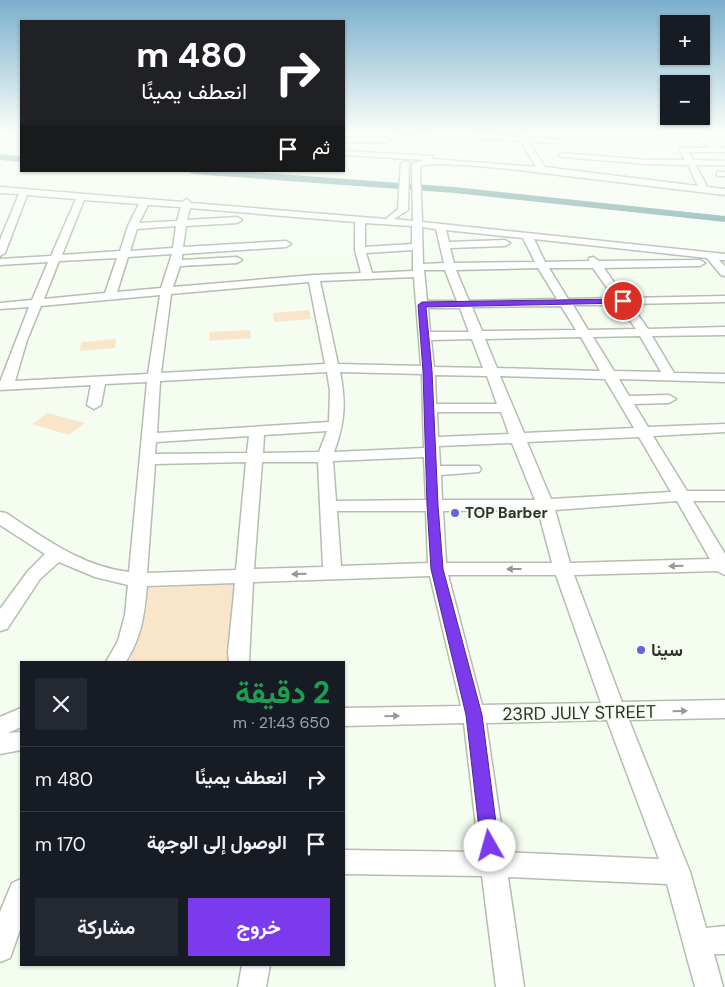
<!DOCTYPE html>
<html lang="ar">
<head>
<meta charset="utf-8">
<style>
	:root { --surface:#171b24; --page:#242831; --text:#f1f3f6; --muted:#9ea1a6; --line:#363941; --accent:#7c3aed }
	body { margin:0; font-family:"DM Sans",Vazirmatn,sans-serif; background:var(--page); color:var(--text); direction:rtl; height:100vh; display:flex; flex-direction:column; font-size:19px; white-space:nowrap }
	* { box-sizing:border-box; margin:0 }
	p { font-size:16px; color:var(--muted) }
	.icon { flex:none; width:28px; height:28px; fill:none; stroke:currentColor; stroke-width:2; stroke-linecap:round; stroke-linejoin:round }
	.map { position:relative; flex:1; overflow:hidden; direction:ltr }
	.drawer { position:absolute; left:20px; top:661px; width:325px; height:305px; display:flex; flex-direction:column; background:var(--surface); border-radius:0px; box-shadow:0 1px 4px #0004; direction:rtl }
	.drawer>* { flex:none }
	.top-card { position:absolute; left:20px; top:20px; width:325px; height:152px; border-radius:0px; box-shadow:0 1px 4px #0004; direction:rtl; background:#202124; color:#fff; overflow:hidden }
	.fabs { position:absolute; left:660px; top:15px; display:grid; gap:10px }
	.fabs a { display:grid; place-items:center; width:50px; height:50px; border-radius:0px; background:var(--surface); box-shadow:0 1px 4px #0004; font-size:25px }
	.pin { position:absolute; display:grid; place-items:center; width:42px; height:42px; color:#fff; margin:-21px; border:2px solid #fff; border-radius:50%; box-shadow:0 1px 5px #0007 }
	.me { position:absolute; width:55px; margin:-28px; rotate:353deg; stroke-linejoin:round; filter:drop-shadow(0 0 4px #0008) }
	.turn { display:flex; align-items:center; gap:18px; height:105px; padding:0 15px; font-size:22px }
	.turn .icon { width:65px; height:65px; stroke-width:2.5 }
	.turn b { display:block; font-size:35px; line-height:42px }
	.then { display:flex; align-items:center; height:48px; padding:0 15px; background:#0003; gap:10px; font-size:19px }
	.round { display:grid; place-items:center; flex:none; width:52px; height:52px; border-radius:0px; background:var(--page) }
	.headline { display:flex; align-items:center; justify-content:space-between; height:85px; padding:0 15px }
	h1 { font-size:30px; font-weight:700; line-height:38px; color:#1e9e55 }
	.primary-button { display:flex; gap:10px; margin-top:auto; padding:10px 15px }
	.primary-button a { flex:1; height:58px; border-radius:0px; background:var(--accent); color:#fff; font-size:20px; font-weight:700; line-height:58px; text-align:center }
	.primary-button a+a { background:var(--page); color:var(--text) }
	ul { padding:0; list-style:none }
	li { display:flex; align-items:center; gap:15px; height:65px; padding:0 15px; border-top:1px solid var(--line) }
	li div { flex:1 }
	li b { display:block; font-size:19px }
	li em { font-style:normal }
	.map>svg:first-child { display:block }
	.green { fill:#f9e6ca }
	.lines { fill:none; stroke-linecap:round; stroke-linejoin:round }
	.river { fill:#77a7a5; fill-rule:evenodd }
	.minor-casing { stroke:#b5bdb1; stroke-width:3 }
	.minor { fill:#fff; fill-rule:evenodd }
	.oneway { fill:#969896 }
	.route { fill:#7c3aed; stroke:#51269a }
	.poi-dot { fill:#6464dd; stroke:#f5fdf1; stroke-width:2 }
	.labels { text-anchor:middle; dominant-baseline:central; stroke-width:4; stroke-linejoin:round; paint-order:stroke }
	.poi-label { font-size:15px; font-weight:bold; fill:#2e312c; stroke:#f5fdf1; text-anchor:start }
	.near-poi-label { font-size:18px; font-weight:bold; fill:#2e312c; stroke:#f5fdf1; text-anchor:start }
	.near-street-label { font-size:18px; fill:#2e312c; stroke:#f5fdf1 }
</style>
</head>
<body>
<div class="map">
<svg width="725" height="987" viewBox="0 0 725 987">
	<rect width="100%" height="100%" fill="#f5fdf1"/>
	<!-- green -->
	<path class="green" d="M309,310L311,319L274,322L273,313Z
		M250,330L251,338L210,341L209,332Z
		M116,339L115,348L79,351L82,342Z
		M47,413L85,423L69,435L32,424Z
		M241,584L234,662H130L146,588Z"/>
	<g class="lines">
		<!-- river -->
		<path class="river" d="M0,154L21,156V162L0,160Z
			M187,171H238L455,187L725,216V222L455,193L192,174Z"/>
		<!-- minor casing -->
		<g class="minor-casing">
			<path id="minor" d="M396,132H442L556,139H559V143L529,142L545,167L698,186L688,165L646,164L563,157L559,155L563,153L646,160H685L680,150L681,148H709L688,132C704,132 711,148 725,148V152H689L693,160L725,161V165H696L707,187L725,189V195L510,169L465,165L432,164L420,166V170L422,222L725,254V260H719L725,266V276L721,275L707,258L534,239L545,262L589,261V258L593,257L599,261L700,260L705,263L700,266L604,268L625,298L725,296V302L630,304L648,329L725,327V335L652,336L674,373L725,374V382L619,379L629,396L669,395L676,399L669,403L634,404L648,427L725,424V432L653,436L687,491H725V501H693L725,554V575L717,571L574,575L622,702L725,700V718L629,720L690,872L706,928L725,926V954H714L723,987H695L667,884L508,877L524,987H496L482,876L344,874V850L479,852L464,723L344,726V708L461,706L430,576L253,582L249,662H229L228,653L235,583L147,586C144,617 142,635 126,662H106L118,641L125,615L128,585L95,577L59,562L40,579L7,629L0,631V609L28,571L45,554L0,525V512L6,513C44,538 83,567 129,572L147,382L105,384L101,405L94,409L87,405L91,385L0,390V382L29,307L0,309V303L32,300L48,262L0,265V259L51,256L76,199L27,195L5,253L0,256V240L19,194L0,193V187L182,202L187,199L191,203L386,219L398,209L401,163L405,161L409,163L408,210L394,219L413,221L412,164L425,160L344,155V151L429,156H432V159L536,167L521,141L399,134ZM84,200L139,204L128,226L120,251L62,255ZM148,205L181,207L177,221L139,223ZM190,208L355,222V250L361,273L314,275L173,287L180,266L237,263L242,260L237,257L182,260V254L286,247L291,244L286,241L183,247L186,226L237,223L242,220L237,217L187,220ZM365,223L412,226V244L365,247ZM176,226L173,248L130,251L137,229ZM422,227L436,229L444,263L423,264ZM446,230L523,238L535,262L454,263L450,248L505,246L510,243L505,240L449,242ZM413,250V271L372,273L366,253ZM172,254L161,288L117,292L128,257ZM117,258L105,293L44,299L59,261ZM538,268L557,299L469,301L456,270ZM549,268H593L614,298L568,299ZM424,270H445L457,301H427ZM414,277L421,366L338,364L320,281ZM309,282L325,364L161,373L171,294ZM160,295L148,374L15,381L27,340L41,306ZM573,305H619L636,329L588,330ZM561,306L576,330L482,331L472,307ZM428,308H460L469,332H430ZM640,336L661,372L614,371L593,337ZM581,337L600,371L497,368L485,339ZM472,339L483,368L434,367L431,340ZM327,372L330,391L329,422L157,433L160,381ZM340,372L422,374L424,448L334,452C345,422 346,403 340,372ZM435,375L487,376L497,404H436ZM500,376L605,379L634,428L524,433ZM437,412H501L509,434L438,437ZM327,431L319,452L263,453L264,435ZM249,436L247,453L155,454L156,442ZM639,437L671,492L551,499L527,442ZM512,443L535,500H442L441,475L479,472L481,469L479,466H440L439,446ZM424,457L426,500L336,501L333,461ZM246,462L236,570L147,573L155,464ZM262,462H318L323,567L254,569ZM677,501L710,559L570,563L555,510ZM538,510L552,563H446L443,511ZM337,511H426L428,563L341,566ZM448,575H556L601,703L482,705ZM607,720L659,859L505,852L486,723Z
				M344,138H387L391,140L387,142H344Z
				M717,172H725V176H717Z
				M21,708V727L8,733L21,732V750L0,754V717Z
				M21,879V927L10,958L0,962V912L12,883Z
				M242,965H270L266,987H238Z"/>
		</g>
		<!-- minor -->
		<use href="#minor" class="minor"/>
	</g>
	<!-- one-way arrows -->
	<defs><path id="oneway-solid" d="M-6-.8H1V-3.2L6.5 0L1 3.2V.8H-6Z" transform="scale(1.25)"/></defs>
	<g class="oneway">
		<use href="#oneway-solid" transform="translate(676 566) rotate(179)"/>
		<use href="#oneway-solid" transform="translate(514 569) rotate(-180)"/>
		<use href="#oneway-solid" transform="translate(299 574) rotate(178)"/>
		<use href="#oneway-solid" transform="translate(680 711) rotate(-2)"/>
		<use href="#oneway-solid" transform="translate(392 716) rotate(-1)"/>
	</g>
	<!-- sky -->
	<linearGradient id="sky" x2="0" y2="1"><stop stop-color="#7bafcd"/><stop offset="0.49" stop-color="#fafef9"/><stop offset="1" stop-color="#fafef9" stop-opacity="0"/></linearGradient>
	<rect width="725" height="270" fill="url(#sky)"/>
	<!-- route -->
	<path class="route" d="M623,299L627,301L626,303L426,307L432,371L438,505L443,569L482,715L499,846L496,851L490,854L484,851L481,846L466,715L431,569L427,505L423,371L418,305L422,302Z"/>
	<!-- markers -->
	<g class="poi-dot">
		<circle cx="455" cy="513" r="5"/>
		<circle cx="641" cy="650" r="5"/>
	</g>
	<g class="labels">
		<!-- poi labels -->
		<g class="poi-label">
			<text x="465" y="513">TOP Barber</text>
		</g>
		<!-- near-poi labels -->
		<g class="near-poi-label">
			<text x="651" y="650">سينا</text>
		</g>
		<!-- near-street labels -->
		<g class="near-street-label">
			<text transform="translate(579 713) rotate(-1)">23RD JULY STREET</text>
		</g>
	</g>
</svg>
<div class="fabs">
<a>+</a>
<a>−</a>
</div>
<div class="pin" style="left:623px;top:301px;background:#d93025"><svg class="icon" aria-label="arrive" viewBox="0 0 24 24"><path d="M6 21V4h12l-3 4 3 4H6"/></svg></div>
<svg class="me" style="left:490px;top:846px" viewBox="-20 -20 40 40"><circle r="19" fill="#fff"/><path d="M0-13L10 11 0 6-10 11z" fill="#7c3aed"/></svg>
<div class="top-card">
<div class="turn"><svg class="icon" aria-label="right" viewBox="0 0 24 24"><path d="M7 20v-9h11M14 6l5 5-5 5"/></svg><div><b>480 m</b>انعطف يمينًا</div></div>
<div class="then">ثم<svg class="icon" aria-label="arrive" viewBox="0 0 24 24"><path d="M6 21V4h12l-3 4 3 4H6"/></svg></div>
</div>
<section class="drawer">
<div class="headline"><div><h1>2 دقيقة</h1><p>650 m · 21:43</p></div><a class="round"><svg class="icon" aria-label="close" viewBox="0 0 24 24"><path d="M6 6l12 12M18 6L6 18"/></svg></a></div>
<ul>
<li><svg class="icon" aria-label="right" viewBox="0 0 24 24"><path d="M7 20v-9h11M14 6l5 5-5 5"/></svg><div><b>انعطف يمينًا</b></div><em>480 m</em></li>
<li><svg class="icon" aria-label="arrive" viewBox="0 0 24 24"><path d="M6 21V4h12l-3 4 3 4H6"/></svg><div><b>الوصول إلى الوجهة</b></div><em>170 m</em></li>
</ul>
<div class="primary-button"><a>خروج</a><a>مشاركة</a></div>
</section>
</div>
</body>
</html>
